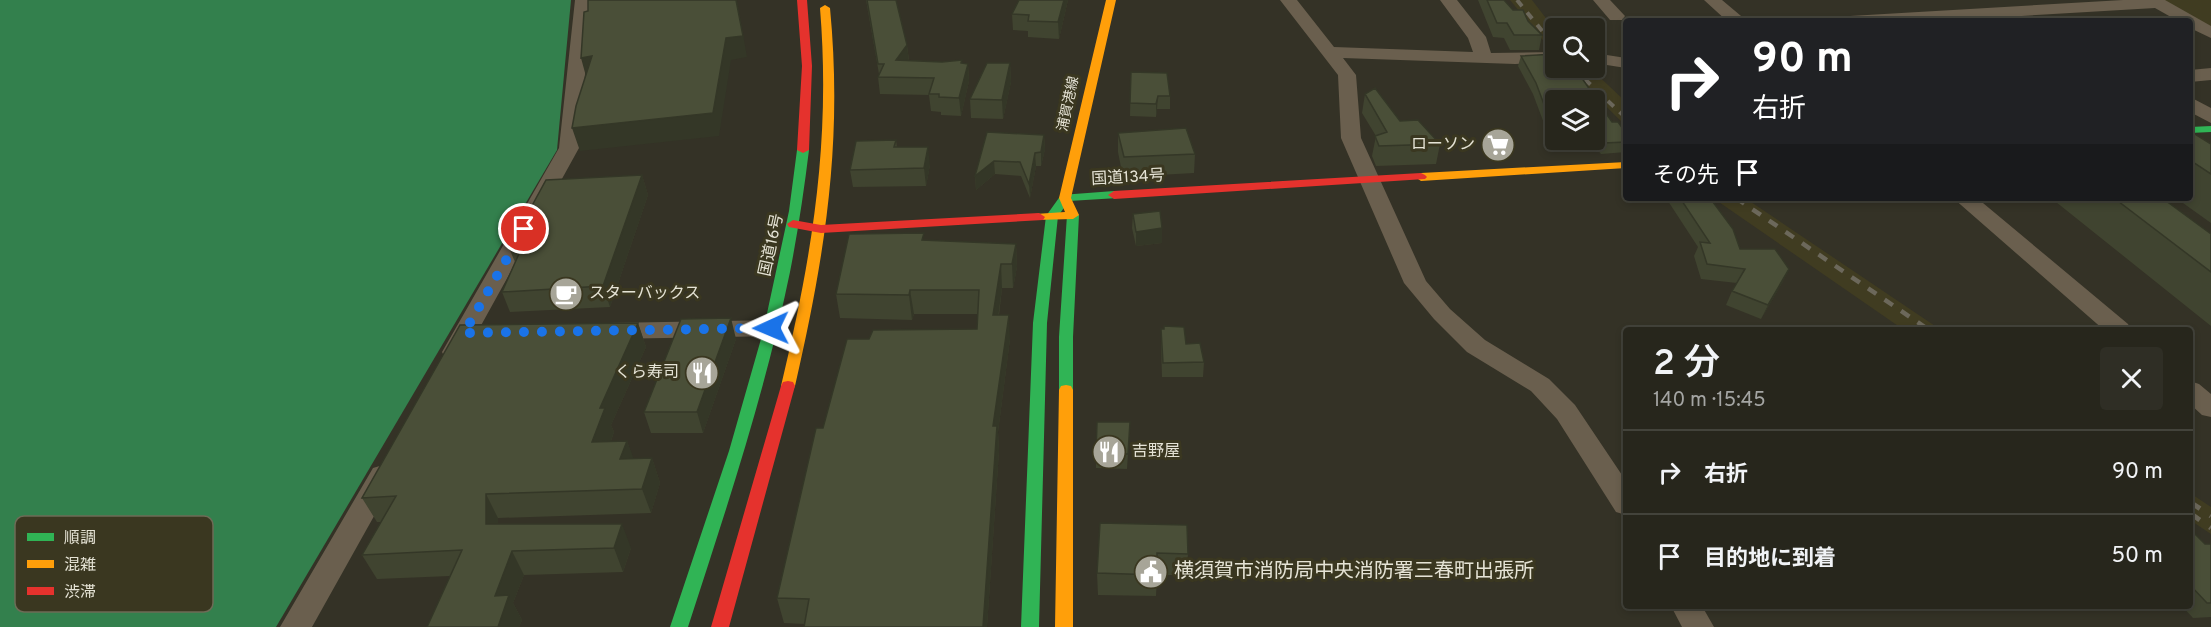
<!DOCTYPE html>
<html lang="ja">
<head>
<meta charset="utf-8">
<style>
	:root { --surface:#27261c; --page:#2f2e25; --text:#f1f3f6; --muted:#a4a5a3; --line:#43433b }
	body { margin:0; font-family:Overpass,"Noto Sans JP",sans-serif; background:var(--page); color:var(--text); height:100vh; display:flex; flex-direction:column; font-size:22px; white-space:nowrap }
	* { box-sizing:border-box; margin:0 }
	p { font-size:20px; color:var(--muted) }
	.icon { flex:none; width:33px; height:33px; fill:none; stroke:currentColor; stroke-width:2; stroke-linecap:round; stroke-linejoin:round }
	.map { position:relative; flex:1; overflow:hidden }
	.sheet { position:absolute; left:1623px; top:327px; width:570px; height:282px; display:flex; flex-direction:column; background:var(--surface); border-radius:6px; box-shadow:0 3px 9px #0003,0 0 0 2px var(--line) }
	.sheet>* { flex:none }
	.guide { position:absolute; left:1623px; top:18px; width:570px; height:183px; border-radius:6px; box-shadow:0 3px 9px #0003,0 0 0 2px var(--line); background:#202124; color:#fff; overflow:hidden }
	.controls { position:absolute; left:1545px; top:18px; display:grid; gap:12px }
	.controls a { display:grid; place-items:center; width:60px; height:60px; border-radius:6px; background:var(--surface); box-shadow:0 3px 9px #0003,0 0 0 2px var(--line); font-size:30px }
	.pin { position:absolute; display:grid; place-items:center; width:51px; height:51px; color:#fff; margin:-26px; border:3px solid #fff; border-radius:50%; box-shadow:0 2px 6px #0007 }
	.me { position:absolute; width:66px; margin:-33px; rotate:269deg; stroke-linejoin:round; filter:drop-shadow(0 0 4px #0008) }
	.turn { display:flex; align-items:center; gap:21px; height:126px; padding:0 30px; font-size:27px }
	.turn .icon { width:78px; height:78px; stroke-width:2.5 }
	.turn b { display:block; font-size:42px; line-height:51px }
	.then { display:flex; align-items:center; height:57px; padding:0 30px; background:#0003; gap:12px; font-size:22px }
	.round { display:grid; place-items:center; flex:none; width:63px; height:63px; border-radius:6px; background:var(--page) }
	.overview { display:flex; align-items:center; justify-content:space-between; height:102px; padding:0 30px }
	h1 { font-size:36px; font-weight:600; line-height:45px }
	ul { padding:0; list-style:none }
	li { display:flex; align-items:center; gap:18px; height:84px; padding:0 30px; border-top:2px solid var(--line) }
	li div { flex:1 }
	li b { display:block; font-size:22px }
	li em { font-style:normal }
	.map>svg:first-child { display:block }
	.built { fill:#403c21 }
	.water { fill:#33804d }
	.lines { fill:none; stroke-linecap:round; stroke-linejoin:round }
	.street { fill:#6a5f4e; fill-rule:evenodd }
	.fast { fill:#30b455; fill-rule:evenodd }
	.slow { fill:#ff9f0a; fill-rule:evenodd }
	.jam { fill:#e5322d; fill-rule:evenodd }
	.rail-far2 { stroke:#6c685b; stroke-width:4; stroke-dasharray:8 8; stroke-linecap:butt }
	.rail-far1 { stroke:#6c685b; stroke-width:4.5; stroke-dasharray:10 10; stroke-linecap:butt }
	.rail { stroke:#6c685b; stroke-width:5; stroke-dasharray:12 12; stroke-linecap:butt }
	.wall { fill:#404430 }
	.shaded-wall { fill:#343727 }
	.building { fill:#4a4f38; stroke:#343727; stroke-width:1.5 }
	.route { stroke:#1a73e8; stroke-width:10; stroke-dasharray:0 18 }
	.labels { text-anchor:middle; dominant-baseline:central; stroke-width:6; stroke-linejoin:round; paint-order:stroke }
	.far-street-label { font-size:14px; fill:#e5e3d5; stroke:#3a3720 }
	.poi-label { font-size:16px; fill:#e5e3d5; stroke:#3a3720; text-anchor:end }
	.street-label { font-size:16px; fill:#e5e3d5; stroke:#3a3720 }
	.near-poi-label { font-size:20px; fill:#e5e3d5; stroke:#3a3720; text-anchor:start }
	.key { fill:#3a3720; stroke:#6d6b56; stroke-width:1.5 }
	.key-label { font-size:16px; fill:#e5e3d5 }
</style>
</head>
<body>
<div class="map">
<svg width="2211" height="627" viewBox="0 0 2211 627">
	<rect width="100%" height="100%" fill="#343226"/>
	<!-- built -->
	<path class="built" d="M1510,0H1532L1555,30V55Z
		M2160,0H2211V29Z
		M1567,68H1590L1626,102V126Z
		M1713,198H1745L1941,330H1904Z
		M2190,493L2211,507V534L2190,520Z"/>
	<!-- water -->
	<path class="water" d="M0,0H571L557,150L276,627H0Z"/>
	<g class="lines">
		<!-- street -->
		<path class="street" d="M575,0H591L579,148L463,358L454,360L445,358L442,352L559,148Z
			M1280,0H1297L1334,47L1473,52L1468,38L1440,0H1457L1486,37L1491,53L1556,52V62L1515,64L1343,58L1356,75L1361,138L1426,281L1450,309L1485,340L1549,379L1575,405L1626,481V515L1616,512L1557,419L1531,391L1467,352L1434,319L1404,283L1341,138L1338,75Z
			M1593,0H1610L1625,16L1622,20H1610Z
			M1704,0H1722L1747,21H1727Z
			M2123,0H2165L2211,26V38L2190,28V21H2178L2155,8L1937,21H1841L1844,17L1850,16Z
			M1594,53L1626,58V68L1594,63Z
			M2211,68V80L2190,82V70Z
			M2190,97L2211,108V123L2190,112Z
			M1953,198H1977L2128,324L2131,330H2104Z
			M771,320L780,322L783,328L780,334L771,336L608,339L599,337L596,331L599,325L608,323Z
			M2190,381L2199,384L2211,394V417L2202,415L2190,404Z
			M383,465L393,468L397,475L312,627H280L373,468Z
			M1671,606H1702L1714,627H1682Z"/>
		<!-- fast -->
		<path class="fast" d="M2211,126V132L2190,133V127Z
			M803,147L809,150C804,191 798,231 790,272C765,393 726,510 688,627H670L729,451L763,332L789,211L797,150Z
			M1114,191L1118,192L1120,195L1118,198L1069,201L1058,216L1047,323L1039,627H1021L1033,323L1046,216L1061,195Z
			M1073,211L1079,215L1073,337V390L1071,394H1061L1059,390V337L1067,215Z"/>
		<!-- slow -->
		<path class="slow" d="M1106,0H1116L1071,198L1079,215L1073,219L1035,220L1033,217L1035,214L1065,212L1059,198Z
			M825,5L830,8C843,143 825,255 795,386L793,390H783L781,386C812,256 831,143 820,8Z
			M1626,162V168L1421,181L1415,177L1421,173Z
			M1066,385L1071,386L1073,390V627H1055L1059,390L1061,386Z"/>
		<!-- jam -->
		<path class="jam" d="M797,0H807L812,66L809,150L803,153L797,150L802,66Z
			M1421,173L1425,175L1427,177L1425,179L1114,199L1108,195L1114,191Z
			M1039,213L1045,217L1043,220L821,233L789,227L787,224L793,220L821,225Z
			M788,381L793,382L795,386L729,627H711L781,386L783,382Z"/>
		<!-- rail-far2 -->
		<path class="rail-far2" d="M1517,0L1556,48
			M1573,68L1626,118"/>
		<!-- rail-far1 -->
		<path class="rail-far1" d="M1736,198L1929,330"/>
		<!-- rail -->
		<path class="rail" d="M2190,502L2211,516
			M2190,513L2211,528"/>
	</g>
	<!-- wall -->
	<path class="wall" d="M866,0H896L907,45L909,60L968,64L969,81L961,116L941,115V112L931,111L929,95L880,94L878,77L879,74Z
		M1068,0L1059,39L1028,37V31L1013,30L1012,14Z
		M1478,0H1504L1513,10L1528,21L1542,35L1539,50H1510L1504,38L1493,37Z
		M1555,54L1556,68H1575L1612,122H1618L1626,133V152L1601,154L1589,140H1594V100H1556V134H1548L1533,94L1518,66L1521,56Z
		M1010,63L1011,82L1003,119L971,118L970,99Z
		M1131,72L1170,96V109H1157L1156,117L1130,116Z
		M1365,94L1400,121L1440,144L1436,164L1376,166L1372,156L1376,136L1362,113Z
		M987,132L1044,135L1045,149L1041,166H1036L1030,198L1021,176L995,174L976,190L975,176Z
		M1118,133L1195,154L1194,173L1123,177L1118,152Z
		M2190,135L2211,144V223L2176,198H2190Z
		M896,140L897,147L930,165L926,186L853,187L850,170Z
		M642,175L648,195L610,307L510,312L502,292L515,262L509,248Z
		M1666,198H1710L1740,249L1789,269L1782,283L1761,319L1726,305L1732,291L1737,283L1701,279L1694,256L1698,247Z
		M2051,198H2162L2211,234V326Z
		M1133,214L1162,228V243L1136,246L1132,228Z
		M924,240L1016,244L1017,267L1013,288H1002L999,315L1010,339L998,432L999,451L987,627H804V624L784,623L777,598L823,428L869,339L977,329L978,314H914L912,320L840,318L836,294Z
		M638,323L646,347L611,425L614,432L611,441H627L633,459L652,458L660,483L651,513L498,518V524L631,548L623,572L524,575L513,603L522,620L519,627H427L450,576L377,579L362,555L381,522H377L362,498Z
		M1164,326L1186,344L1204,362L1203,377H1162L1161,343V329H1164Z
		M736,339L703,433H651L644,412Z
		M1130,422L1127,469L1096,468V454Z
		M1100,523L1188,554L1186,575H1157L1156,596L1098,595L1097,573Z
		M2190,529L2205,544H2211V617L2193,618L2182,606H2190Z"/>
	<!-- shaded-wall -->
	<path class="shaded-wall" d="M737,0L747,57L731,60L719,136L580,151L572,128Z
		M1064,0H1068L1059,39L1058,22Z
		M907,45L909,62L896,60Z
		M592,56L587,80L581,58Z
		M1010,63L1011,82L1003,119L1002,100Z
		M968,64L969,81L961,116L959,98Z
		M1158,96L1157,109L1156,117V104Z
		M1044,135L1045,149L1041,166V152Z
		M928,147L930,165L926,186L924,168Z
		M1035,153L1036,166L1030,198L1029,184Z
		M994,161L995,174L976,190L975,176Z
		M642,175L648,195L610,307L603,286Z
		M1162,228V243L1136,246V232Z
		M1016,244L1017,267L1013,288L1012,264Z
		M1001,264L1002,288L995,340L993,315Z
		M1789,269L1782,283L1761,319L1768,305Z
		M910,290L914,314L912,320L909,295Z
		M1009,315L1010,339L998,432L999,451L987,627H983L993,426Z
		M731,318L736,339L703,433L697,412Z
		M638,323L646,347L611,425L614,432L602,467L592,442L600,408Z
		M627,441L636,465L620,459Z
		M652,458L660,483L651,513L642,489Z
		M486,494L498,518V548L486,524Z
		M622,524L631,548L623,572L614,548Z
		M512,551L524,575L513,603L522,620L519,627H498L495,596Z"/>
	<!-- building -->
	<path class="building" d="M588,0H736L743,36L726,38L713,113L572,128L576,106L592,56L581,58L584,12L588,11Z
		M867,0H896L907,45L896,60L942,62L962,60L961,63L968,64L959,98L939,97V94H929L934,78L878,77L884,64H878Z
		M1019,0H1064L1058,22L1028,21L1029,15L1012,14Z
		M1487,0H1504L1513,10H1523L1528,21L1542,35H1514L1507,23H1497Z
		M1555,54L1556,68H1575L1612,122H1618L1626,133V142L1604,143L1594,131V100H1556V123H1551L1536,83L1521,56Z
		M987,63H1010L1002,100L970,99Z
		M1131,72L1167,73L1170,96H1158L1156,104L1130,103Z
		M1375,88L1400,121L1418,120L1440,144L1379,146L1375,136L1387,132L1365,94Z
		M1186,128L1195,154L1124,157L1118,133Z
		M987,132L1044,135L1041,152L1035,153L1029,184L1020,162L994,161L975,176Z
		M2195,134L2211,144V174L2190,160V135Z
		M896,140L894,147H928L924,168L850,170L856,141Z
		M642,175L603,286L502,292L522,247L509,248L546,180Z
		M1680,198H1710L1733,229L1740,249H1775L1789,269L1768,305L1732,291L1745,269L1707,264L1700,242L1710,243Z
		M2114,198H2162L2211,234V272Z
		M1160,211L1162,228L1136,232L1133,214Z
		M924,233L922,240L1016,244L1012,264H1001L993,315H1009L993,426H997L983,627H804L809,599L777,598L816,428H823L847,339H869L873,330L977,329L979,290H910L909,295L836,294L849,234Z
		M731,318L697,412H644L681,319Z
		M638,323L600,408H605L592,442L627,441L620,459L652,458L642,489L486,494V524H622L614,548L512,551L495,596L509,595L498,627H427L462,550L362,555L396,496L362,498L460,325Z
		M1164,326L1184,327L1186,344L1200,343L1204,362L1163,363L1161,329H1164Z
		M1097,422H1130L1128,454H1096Z
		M1100,523L1187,525L1188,554L1157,553V575L1097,573Z
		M2190,529L2205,544H2211V603H2207L2190,585Z"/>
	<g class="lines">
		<!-- route -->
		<path class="route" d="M524,229L464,333L771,328"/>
	</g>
	<!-- icons -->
	<defs>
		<g id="supermarket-disc" transform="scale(1.725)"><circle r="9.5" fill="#a7a598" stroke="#3a3720"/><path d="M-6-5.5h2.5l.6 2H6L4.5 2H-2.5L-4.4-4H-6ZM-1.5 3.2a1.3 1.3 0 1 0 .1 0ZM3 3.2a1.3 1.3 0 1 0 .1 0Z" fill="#fff"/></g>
		<g id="cafe-disc" transform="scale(1.725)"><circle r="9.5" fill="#a7a598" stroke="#3a3720"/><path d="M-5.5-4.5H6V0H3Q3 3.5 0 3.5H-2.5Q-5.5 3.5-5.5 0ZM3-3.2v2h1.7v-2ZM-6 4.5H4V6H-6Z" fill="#fff"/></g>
		<g id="restaurant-disc" transform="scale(1.725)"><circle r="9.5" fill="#a7a598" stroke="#3a3720"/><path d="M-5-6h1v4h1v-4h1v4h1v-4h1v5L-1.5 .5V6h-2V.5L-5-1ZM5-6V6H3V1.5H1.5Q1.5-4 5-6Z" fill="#fff"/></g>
		<g id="civic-disc" transform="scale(1.725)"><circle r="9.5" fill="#a7a598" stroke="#3a3720"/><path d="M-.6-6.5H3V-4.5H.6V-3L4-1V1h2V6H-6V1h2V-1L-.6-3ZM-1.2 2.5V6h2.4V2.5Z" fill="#fff"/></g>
	</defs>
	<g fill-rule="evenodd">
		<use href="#supermarket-disc" x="1498" y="145"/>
		<use href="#cafe-disc" x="566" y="294"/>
		<use href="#restaurant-disc" x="702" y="373"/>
		<use href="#restaurant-disc" x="1109" y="452"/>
		<use href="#civic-disc" x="1151" y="572"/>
	</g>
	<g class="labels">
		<!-- far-street labels -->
		<g class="far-street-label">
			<text transform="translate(1069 104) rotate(-78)">浦賀港線</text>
		</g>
		<!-- poi labels -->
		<g class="poi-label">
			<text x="1475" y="145">ローソン</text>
			<text x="589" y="294" text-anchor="start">スターバックス</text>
			<text x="679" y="373">くら寿司</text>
			<text x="1132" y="452" text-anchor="start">吉野屋</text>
		</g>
		<!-- street labels -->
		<g class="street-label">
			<text transform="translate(1128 178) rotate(-3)">国道134号</text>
			<text transform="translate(772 245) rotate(-78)">国道16号</text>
		</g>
		<!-- near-poi labels -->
		<g class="near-poi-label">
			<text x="1174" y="572">横須賀市消防局中央消防署三春町出張所</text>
		</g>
	</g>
	<!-- legend -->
	<rect x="15" y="516" width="198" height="96" rx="9" class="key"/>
	<rect x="27" y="533" width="27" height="8" fill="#30b455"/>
	<rect x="27" y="560" width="27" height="8" fill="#ff9f0a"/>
	<rect x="27" y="587" width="27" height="8" fill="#e5322d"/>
	<g class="key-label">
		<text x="64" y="543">順調</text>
		<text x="64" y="570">混雑</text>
		<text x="64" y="597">渋滞</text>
	</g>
</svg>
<div class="controls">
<a><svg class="icon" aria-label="search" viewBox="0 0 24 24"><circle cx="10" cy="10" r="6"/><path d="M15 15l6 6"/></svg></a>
<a><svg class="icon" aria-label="layers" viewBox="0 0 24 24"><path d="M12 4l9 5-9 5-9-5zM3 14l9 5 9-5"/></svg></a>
</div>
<div class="pin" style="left:524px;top:229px;background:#d93025"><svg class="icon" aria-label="arrive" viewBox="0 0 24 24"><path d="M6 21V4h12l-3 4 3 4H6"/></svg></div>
<svg class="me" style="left:771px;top:328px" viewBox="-20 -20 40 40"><path d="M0-17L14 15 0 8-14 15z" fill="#1a73e8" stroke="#fff" stroke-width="4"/></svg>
<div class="guide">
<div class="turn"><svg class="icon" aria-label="right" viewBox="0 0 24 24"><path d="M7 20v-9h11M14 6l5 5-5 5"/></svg><div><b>90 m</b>右折</div></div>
<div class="then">その先<svg class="icon" aria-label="arrive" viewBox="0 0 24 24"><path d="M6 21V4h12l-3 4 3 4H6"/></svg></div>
</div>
<section class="sheet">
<div class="overview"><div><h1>2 分</h1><p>140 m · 15:45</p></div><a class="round"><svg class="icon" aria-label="close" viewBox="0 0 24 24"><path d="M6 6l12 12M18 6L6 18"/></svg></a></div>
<ul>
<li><svg class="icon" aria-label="right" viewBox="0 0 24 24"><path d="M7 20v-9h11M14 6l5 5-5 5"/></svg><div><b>右折</b></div><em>90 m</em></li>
<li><svg class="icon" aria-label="arrive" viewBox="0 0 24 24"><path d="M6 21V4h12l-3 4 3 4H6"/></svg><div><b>目的地に到着</b></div><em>50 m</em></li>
</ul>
</section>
</div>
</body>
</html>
